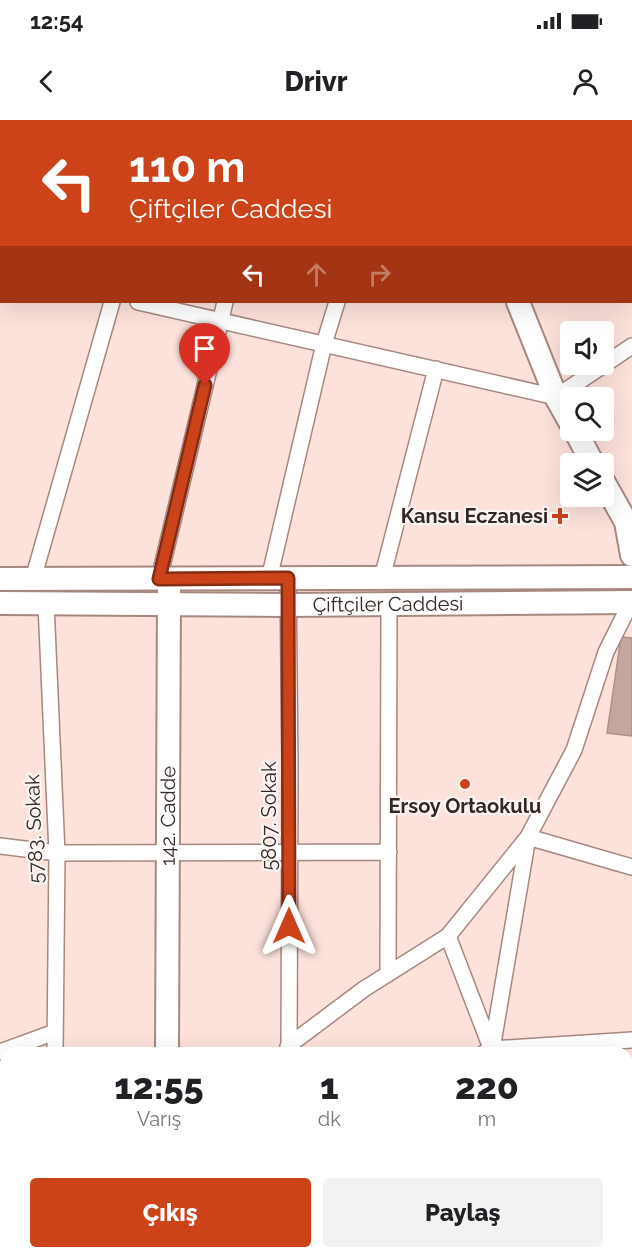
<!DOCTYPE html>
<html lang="tr">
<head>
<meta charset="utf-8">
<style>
	:root { --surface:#fff; --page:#f2f2f2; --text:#202124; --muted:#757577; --accent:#cc431a }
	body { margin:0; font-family:Raleway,sans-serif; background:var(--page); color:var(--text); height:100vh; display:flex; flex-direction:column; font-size:22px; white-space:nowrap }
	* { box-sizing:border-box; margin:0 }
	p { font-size:20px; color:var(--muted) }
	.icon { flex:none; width:33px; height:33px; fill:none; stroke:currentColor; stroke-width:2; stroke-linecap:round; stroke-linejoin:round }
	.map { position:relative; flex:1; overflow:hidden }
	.side { position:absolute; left:0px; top:927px; width:633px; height:212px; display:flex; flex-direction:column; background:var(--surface); border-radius:18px 18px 0 0; box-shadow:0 6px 24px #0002 }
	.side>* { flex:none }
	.banner { position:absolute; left:0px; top:0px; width:633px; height:183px; box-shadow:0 6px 24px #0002; background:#cc431a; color:#fff; overflow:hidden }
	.fabs { position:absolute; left:560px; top:201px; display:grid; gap:12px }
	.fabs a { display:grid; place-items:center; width:54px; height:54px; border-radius:6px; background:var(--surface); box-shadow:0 6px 24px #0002; font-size:30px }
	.pin { position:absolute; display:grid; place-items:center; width:51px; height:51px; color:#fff; margin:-62px -26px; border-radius:50% 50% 50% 0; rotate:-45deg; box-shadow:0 0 6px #0007 }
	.pin .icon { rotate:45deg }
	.me { position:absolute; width:66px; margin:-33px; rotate:0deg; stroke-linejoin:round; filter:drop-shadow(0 0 4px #0008) }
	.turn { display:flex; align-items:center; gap:21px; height:126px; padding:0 30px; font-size:27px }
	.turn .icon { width:78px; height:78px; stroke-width:2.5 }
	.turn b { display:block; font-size:42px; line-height:51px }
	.lanes { display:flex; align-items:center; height:57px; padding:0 30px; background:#0003; justify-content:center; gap:30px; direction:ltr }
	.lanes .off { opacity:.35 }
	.eta { display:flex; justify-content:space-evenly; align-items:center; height:102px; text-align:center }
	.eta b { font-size:36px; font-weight:800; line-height:42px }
	.cta { display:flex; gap:12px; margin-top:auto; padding:12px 30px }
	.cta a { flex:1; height:69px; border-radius:6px; background:var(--accent); color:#fff; font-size:24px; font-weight:800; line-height:69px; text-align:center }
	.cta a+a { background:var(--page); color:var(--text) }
	.status { display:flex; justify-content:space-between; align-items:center; height:42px; padding:0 30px; background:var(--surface); direction:ltr }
	.status svg { height:16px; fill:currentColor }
	header { display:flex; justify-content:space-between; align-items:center; height:78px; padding:0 30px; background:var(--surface); font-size:27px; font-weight:800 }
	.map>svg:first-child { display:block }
	.building { fill:#c5a69e; stroke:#ae9087; stroke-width:1.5 }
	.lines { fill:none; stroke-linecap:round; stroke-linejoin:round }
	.street-casing { stroke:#a6887f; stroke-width:18 }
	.secondary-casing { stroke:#a6887f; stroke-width:26 }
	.street { stroke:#fff; stroke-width:15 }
	.secondary { stroke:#fff; stroke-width:22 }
	.route-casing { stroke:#852c11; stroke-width:15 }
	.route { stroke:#cc431a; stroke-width:10 }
	.poi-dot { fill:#cc431a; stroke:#fbf5f3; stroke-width:2 }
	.labels { text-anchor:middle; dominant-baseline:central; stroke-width:4.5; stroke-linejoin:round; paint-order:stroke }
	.poi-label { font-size:20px; font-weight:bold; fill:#342825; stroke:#fbf5f3; text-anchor:end }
	.street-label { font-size:20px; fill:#342825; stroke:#fbf5f3 }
</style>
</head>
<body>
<div class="status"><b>12:54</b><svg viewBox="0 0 49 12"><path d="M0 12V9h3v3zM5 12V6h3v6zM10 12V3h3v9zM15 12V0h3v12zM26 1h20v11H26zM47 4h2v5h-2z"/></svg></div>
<header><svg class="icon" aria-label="back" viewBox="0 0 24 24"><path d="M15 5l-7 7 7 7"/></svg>Drivr<svg class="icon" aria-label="person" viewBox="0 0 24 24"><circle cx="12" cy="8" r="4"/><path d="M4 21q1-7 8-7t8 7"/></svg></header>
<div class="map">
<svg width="632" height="1138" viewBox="0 0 632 1138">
	<rect width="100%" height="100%" fill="#fde2db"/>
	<!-- building -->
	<path class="building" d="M621,517L632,518V616L607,613Z"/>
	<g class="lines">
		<!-- street casing -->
		<g class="street-casing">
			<path id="street" d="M37,2L38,0
				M154,2V0
				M271,2V0
				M565,2L566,0
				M0,161L2,155
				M138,182L556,277L632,226
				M288,458L290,645L289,933
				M382,458L436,249
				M33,459L112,182
				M159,459L225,182
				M269,459L324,224L337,182
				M46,484L57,733L55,933
				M0,726L57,733L389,732
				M448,816L491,928
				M388,854L389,485
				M288,926L364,869L448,816L528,717L574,630L606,532L631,482
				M492,929L528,717L632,747
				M0,932L55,912
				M484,933L492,929L632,920
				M627,1009L632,1007
				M560,1132L562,1138
				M52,1138V1132
				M336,1138L351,1132"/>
		</g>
		<!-- secondary casing -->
		<g class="secondary-casing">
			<g id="secondary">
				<path d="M359,0L361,2"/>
				<path d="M518,182L556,277L570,302"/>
				<path d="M575,310L593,344"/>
				<path d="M603,361L626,402L632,435"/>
				<path d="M0,459L632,457"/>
				<path id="s1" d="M0,483L288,485L632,482"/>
				<path id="s2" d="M167,933L169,470"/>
				<path d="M167,1132V1138"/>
			</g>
		</g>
		<!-- street -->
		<use href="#street" class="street"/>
		<!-- secondary -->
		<use href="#secondary" class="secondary"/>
	</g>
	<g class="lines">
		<!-- route casing -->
		<g class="route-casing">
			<path id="route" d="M205,265L159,459L288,458L289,806"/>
		</g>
		<!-- route -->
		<use href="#route" class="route"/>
	</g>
	<!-- markers -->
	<g class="poi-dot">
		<path d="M557 387h6v6h6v6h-6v6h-6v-6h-6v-6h6z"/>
		<circle cx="465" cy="664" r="6"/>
	</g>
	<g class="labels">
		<!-- poi labels -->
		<g class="poi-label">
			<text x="548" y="396">Kansu Eczanesi</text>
			<text x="465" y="686" text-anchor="middle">Ersoy Ortaokulu</text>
		</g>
		<!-- street labels -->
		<g class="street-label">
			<text stroke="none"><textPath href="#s1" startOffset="388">Çiftçiler Caddesi</textPath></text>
			<text stroke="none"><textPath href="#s2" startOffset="237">142. Cadde</textPath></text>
			<text transform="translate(269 696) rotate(-90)">5807. Sokak</text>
			<text transform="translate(34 709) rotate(-92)">5783. Sokak</text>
		</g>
	</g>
</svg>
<div class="fabs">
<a><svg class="icon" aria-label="sound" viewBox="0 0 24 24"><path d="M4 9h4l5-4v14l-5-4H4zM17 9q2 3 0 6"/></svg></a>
<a><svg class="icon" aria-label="search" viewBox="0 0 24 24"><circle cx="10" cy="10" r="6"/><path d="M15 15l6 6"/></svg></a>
<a><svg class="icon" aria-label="layers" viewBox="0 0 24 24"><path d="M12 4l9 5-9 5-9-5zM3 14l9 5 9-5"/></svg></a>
</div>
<div class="pin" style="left:205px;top:265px;background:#d93025"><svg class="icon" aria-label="arrive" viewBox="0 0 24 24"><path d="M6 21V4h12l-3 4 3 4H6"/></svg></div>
<svg class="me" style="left:289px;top:806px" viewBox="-20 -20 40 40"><path d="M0-17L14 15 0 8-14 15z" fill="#cc431a" stroke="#fff" stroke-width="4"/></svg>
<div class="banner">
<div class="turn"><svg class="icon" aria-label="left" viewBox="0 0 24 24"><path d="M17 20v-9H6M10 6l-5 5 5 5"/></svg><div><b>110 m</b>Çiftçiler Caddesi</div></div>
<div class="lanes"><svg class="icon" aria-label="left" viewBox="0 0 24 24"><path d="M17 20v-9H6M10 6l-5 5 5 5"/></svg><svg class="icon off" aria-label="ahead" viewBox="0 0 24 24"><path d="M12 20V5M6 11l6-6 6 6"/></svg><svg class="icon off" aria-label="right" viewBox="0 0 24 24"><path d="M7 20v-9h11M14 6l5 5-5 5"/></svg></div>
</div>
<section class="side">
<div class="eta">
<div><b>12:55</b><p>Varış</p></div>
<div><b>1</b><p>dk</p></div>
<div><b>220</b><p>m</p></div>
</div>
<div class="cta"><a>Çıkış</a><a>Paylaş</a></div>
</section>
</div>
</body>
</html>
